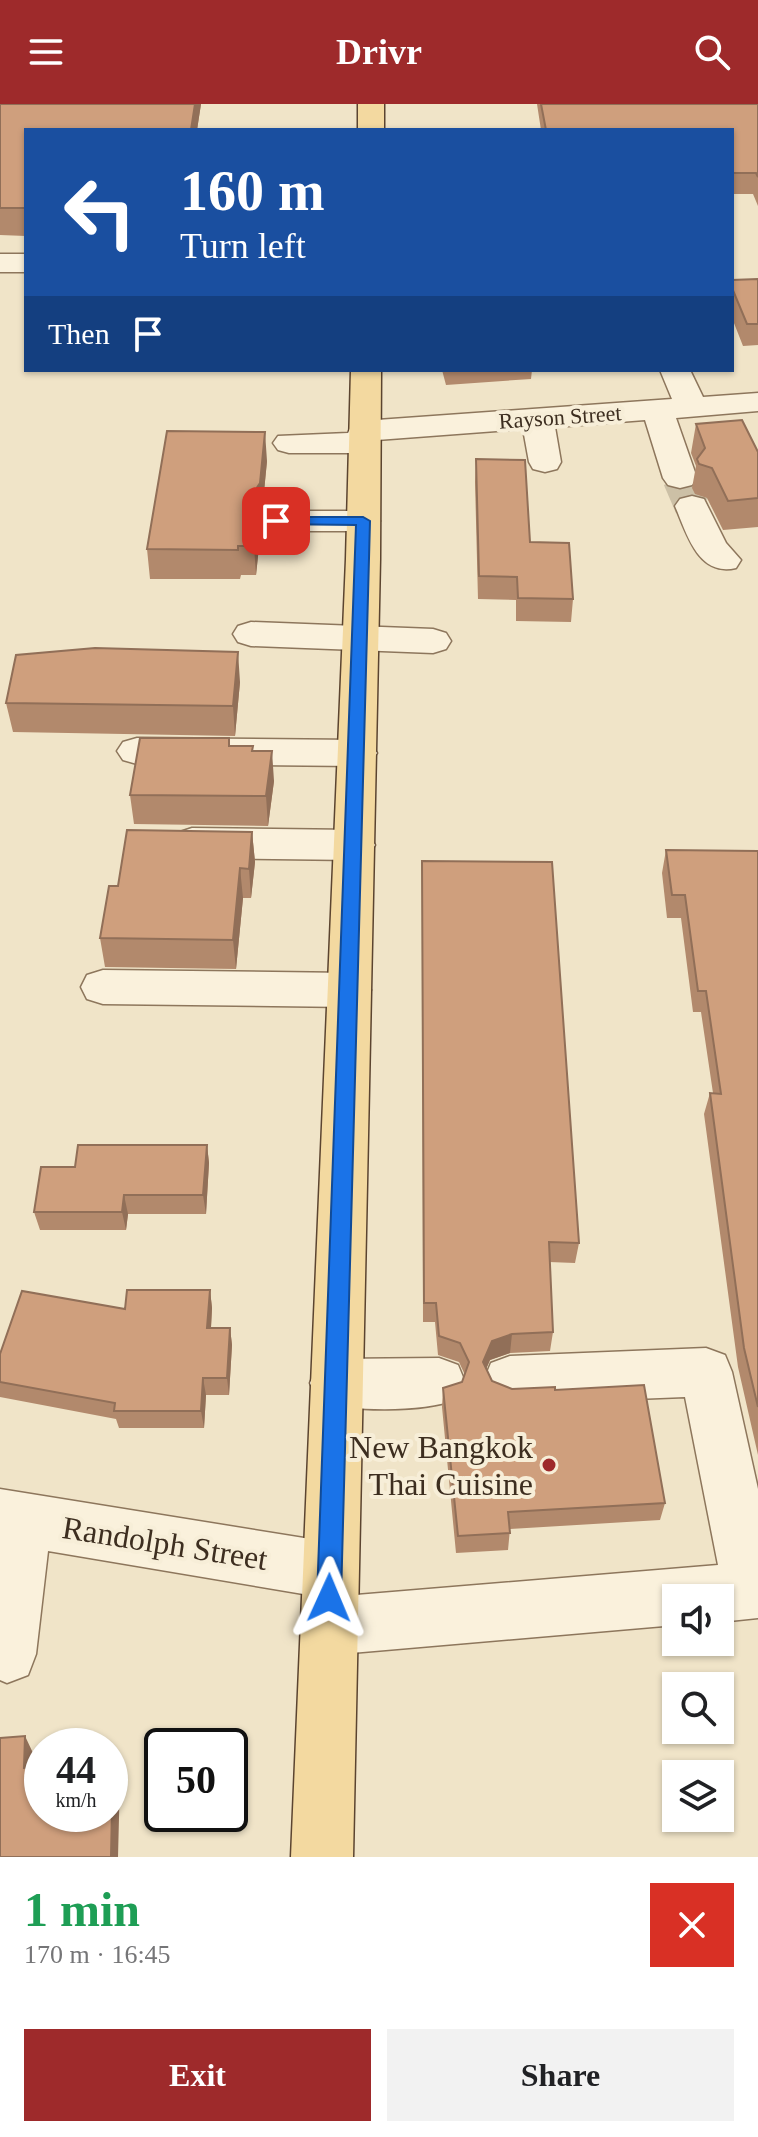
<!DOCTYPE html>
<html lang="en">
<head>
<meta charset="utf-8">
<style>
	:root { --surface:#fff; --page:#f2f2f2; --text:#202124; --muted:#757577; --accent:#9e2a2b }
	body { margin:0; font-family:"Times New Roman",serif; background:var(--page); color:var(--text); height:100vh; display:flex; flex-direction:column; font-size:30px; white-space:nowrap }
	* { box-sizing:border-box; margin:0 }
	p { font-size:26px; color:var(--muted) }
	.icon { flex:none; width:44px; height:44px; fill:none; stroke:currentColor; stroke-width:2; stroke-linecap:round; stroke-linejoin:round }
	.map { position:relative; height:1753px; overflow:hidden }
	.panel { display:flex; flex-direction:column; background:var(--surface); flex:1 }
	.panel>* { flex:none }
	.guide { position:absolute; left:24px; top:24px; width:710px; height:244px; border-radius:0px; box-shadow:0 2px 6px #0004; background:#1a4fa0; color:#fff; overflow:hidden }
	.buttons { position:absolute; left:662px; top:1480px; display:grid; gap:16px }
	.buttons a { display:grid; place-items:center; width:72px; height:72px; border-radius:0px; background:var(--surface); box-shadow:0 2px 6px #0004; font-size:40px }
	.speed { position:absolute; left:24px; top:1624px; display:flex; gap:16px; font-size:40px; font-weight:700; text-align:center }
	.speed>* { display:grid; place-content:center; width:104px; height:104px; border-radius:50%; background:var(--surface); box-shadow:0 2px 6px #0004; line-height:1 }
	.speed small { font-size:20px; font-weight:400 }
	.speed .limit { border:4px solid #111; border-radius:12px; background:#fff; color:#111 }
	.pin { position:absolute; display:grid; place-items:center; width:68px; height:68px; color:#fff; margin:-34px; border-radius:16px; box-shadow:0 4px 12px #0006 }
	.me { position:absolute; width:88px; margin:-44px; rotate:1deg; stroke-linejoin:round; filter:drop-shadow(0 0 6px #0008) }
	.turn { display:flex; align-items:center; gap:28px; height:168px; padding:0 24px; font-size:36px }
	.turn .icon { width:104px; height:104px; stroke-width:2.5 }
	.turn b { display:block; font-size:56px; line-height:68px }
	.then { display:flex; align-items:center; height:76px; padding:0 24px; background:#0003; gap:16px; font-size:30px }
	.round { display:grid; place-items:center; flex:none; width:84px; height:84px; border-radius:0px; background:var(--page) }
	.headline { display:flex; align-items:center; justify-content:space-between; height:136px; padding:0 24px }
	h1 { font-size:48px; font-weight:700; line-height:60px; color:#1e9e55 }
	.cta { display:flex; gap:16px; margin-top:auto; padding:16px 24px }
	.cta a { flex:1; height:92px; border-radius:0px; background:var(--accent); color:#fff; font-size:32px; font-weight:700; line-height:92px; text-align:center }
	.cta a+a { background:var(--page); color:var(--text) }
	header { display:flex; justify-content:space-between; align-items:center; height:104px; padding:0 24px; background:var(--accent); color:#fff; font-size:36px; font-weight:700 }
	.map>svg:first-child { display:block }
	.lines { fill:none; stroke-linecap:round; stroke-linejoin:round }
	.minor-tunnel { stroke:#ccc0a6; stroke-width:35; stroke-dasharray:35 18; stroke-linecap:butt }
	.minor-casing { stroke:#8d765c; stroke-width:3 }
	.major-casing { stroke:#5b4430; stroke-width:3 }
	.minor { fill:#faf1dc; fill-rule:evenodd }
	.major { fill:#f3d9a0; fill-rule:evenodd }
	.wall { fill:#b2896c }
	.shaded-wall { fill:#916f58 }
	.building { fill:#cf9f7d; stroke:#916f58; stroke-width:2 }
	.route { fill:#1a73e8; stroke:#114b97; stroke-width:2 }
	.poi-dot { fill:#9e2a2b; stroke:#f7eed8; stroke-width:3 }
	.labels { text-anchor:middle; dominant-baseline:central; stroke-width:8; stroke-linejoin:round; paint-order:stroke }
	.far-street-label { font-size:22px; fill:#3d2e20; stroke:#f7eed8 }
	.near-poi-label { font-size:32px; fill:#3d2e20; stroke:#f7eed8; text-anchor:end }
	.near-street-label { font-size:32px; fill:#3d2e20; stroke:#f7eed8 }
</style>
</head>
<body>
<header><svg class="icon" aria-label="menu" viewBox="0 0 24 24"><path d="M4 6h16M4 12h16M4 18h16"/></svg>Drivr<svg class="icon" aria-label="search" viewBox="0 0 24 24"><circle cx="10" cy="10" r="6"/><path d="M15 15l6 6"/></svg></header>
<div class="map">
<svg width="758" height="1753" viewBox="0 0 758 1753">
	<rect width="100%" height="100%" fill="#f0e4c8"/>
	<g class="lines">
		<!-- minor-tunnel -->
		<path class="minor-tunnel" d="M680,374L692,402"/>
		<!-- minor casing -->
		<g class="minor-casing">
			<path id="minor" d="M0,150H26V168H0Z
				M660,266H690L703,293L758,289V307L676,314L697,374L692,381L680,384L668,381L663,374L645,316L555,323L561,358L557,365L545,368L533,365L529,358L523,325L377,336L379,339L374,346L363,349H289L278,346L273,339L278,332L348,329L352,320L363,317L672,295Z
				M692,392L704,395L726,439L741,456L736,464C698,473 687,430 675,402L680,395Z
				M276,407H363L375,410L380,417L375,424L363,427H276L264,424L259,417L264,410Z
				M251,518L433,525L446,529L451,537L446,545L433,549L251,542L238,538L233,530L238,522Z
				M137,634L357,636L371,640L377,649L371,658L357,662L137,660L123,656L117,647L123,638Z
				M192,724L354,726L369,731L375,741L369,751L354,756L192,754L177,749L171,739L177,729Z
				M103,866L349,869L365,874L371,886L365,898L349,903L103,900L87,895L81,883L87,871Z
				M706,1244L725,1251L732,1268L758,1385V1514L720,1518V1494H676V1521L328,1551L308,1542L299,1522L308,1502L327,1494L48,1447L36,1550L28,1571L7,1579L0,1576V1385L329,1438L349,1446L357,1466L349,1486L332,1493L718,1461L685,1293L510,1300L491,1293L484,1276L491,1259L510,1252Z
				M439,1254L458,1261L465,1278L458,1295C424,1308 351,1309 317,1296L310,1279L317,1262L336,1255Z"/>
		</g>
		<!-- major casing -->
		<g class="major-casing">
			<path id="major" d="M358,0H384V26H358Z
				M351,266H381L380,455L353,1753H291L346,455Z"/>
		</g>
		<!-- minor -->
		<use href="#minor" class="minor"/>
		<!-- major -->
		<use href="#major" class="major"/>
	</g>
	<!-- wall -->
	<path class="wall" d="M0,0H201L197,26H26V132L0,131Z
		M537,0H758V102L753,90H732V26H541Z
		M758,175V241L743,242L732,214V176Z
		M442,266H532L531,275L446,281Z
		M696,320L758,348V423L723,426L707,394L695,390L692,384L696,362L691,349Z
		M476,355L530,438L573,495L571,518L516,517V496L478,495L475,378Z
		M267,357L262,408L260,411L261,424L256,471H241L240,475H150L147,445Z
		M240,578L235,632L13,628L6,599Z
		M230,642L253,647L274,677L268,722L134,720L130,691Z
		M252,728L255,758L251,794H243L236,865L105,863L100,834L118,782Z
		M666,746L758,747V1351L738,1263L704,1010L710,989H713L701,908H693L681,814H667L662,769Z
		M422,757L579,1139L575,1159L549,1158L553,1228L550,1247L510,1249L490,1256L486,1265L492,1277L512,1285L555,1286L665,1399L660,1416L510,1425L508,1446L456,1449L442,1303L443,1284L462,1278L465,1271L459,1258L438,1251L435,1218H423Z
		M207,1041L209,1059L206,1110H128L126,1126H40L34,1108L75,1063Z
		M210,1186L212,1204L211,1224H230L232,1241L229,1291H206L204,1324H119L116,1315L0,1293V1250Z"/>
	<!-- shaded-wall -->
	<path class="shaded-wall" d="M195,0H201L197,26H191Z
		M265,328L267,357L262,408L260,411L261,424L256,471L254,442V388Z
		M238,548L240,578L235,632L233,602Z
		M272,647L274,677L268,722L266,692Z
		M252,728L255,758L251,794L249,765Z
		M240,764L243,794L236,865L233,836Z
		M207,1041L209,1059L206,1110L203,1091Z
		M124,1091L128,1110L126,1126L122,1108Z
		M210,1186L212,1204L210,1241L207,1224Z
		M230,1224L232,1241L229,1291L227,1274Z
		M512,1230L510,1249L490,1256L481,1277L483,1258L492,1237Z
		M203,1274L206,1291L204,1324L201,1307Z
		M25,1632L33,1649V1679L24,1664Z
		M113,1658L120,1674L118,1753H111Z"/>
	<!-- building -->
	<path class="building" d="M0,0H195L191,26H26V104H0Z
		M541,0H758V73L756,69H732V26H546Z
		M758,175V220H747L732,184V176Z
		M742,316L758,348V394L728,397L712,364L699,360L697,355L705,344L696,320Z
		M167,327L265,328L260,379L254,388L259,395L254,442H238V446L147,445Z
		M476,355L525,356L530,438L569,439L573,495L518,494L517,473L479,472Z
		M95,544L238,548L233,602L6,599L16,551Z
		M140,634H229V642H253L252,647H272L266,692L130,691Z
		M127,726L252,728L249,765L240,764L233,836L100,834L109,782H118Z
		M666,746L758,747V1303L744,1244L710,989L721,990L706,887H698L685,791H672Z
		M422,757L552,758L579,1139L549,1138L553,1228L512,1230L492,1237L483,1258L492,1277L512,1285L555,1283V1286L644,1281L665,1399L508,1408L510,1429L458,1432L443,1284L462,1278L469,1258L460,1239L439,1232L436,1199H424Z
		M78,1041H207L203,1091H124L122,1108H34L41,1063H75Z
		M127,1186H210L207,1224H230L227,1274H203L201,1307H114L115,1299L0,1278V1250L22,1187L125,1205Z
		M25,1632L24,1664L42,1662V1710H110V1658H113L111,1753H0V1634Z"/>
	<!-- route -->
	<path class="route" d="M276,413H363L370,417L341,1494L337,1502L329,1506L321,1502L317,1494L356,421L271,420V414Z"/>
	<!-- markers -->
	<circle class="poi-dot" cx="549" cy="1361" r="8"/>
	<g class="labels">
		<!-- far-street labels -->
		<g class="far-street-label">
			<text transform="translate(560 313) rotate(-4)">Rayson Street</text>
		</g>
		<!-- near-poi labels -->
		<g class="near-poi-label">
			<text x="533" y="1343">New Bangkok<tspan x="533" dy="37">Thai Cuisine</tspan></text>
		</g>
		<!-- near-street labels -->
		<g class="near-street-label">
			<text transform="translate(165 1439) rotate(9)">Randolph Street</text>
		</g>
	</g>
</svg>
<div class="buttons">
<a><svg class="icon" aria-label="sound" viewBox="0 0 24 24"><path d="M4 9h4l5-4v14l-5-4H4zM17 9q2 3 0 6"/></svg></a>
<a><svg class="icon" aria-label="search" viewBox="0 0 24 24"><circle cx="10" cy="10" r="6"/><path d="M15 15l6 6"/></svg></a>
<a><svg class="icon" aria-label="layers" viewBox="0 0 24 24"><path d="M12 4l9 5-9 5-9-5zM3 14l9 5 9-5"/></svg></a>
</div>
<div class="speed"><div>44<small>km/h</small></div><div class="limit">50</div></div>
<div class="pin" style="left:276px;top:417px;background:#d93025"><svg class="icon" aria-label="arrive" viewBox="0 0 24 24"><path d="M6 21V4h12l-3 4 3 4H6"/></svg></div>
<svg class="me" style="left:329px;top:1494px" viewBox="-20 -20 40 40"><path d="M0-17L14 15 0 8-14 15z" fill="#1a73e8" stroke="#fff" stroke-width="4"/></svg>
<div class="guide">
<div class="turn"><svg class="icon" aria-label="left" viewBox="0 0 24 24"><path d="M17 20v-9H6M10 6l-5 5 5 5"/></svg><div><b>160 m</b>Turn left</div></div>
<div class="then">Then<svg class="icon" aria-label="arrive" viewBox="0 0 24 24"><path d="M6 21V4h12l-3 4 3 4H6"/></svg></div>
</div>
</div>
<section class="panel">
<div class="headline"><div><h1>1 min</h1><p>170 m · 16:45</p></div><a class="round" style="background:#d93025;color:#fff"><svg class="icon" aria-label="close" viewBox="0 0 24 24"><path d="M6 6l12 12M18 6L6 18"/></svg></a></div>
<div class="cta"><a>Exit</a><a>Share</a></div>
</section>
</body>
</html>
